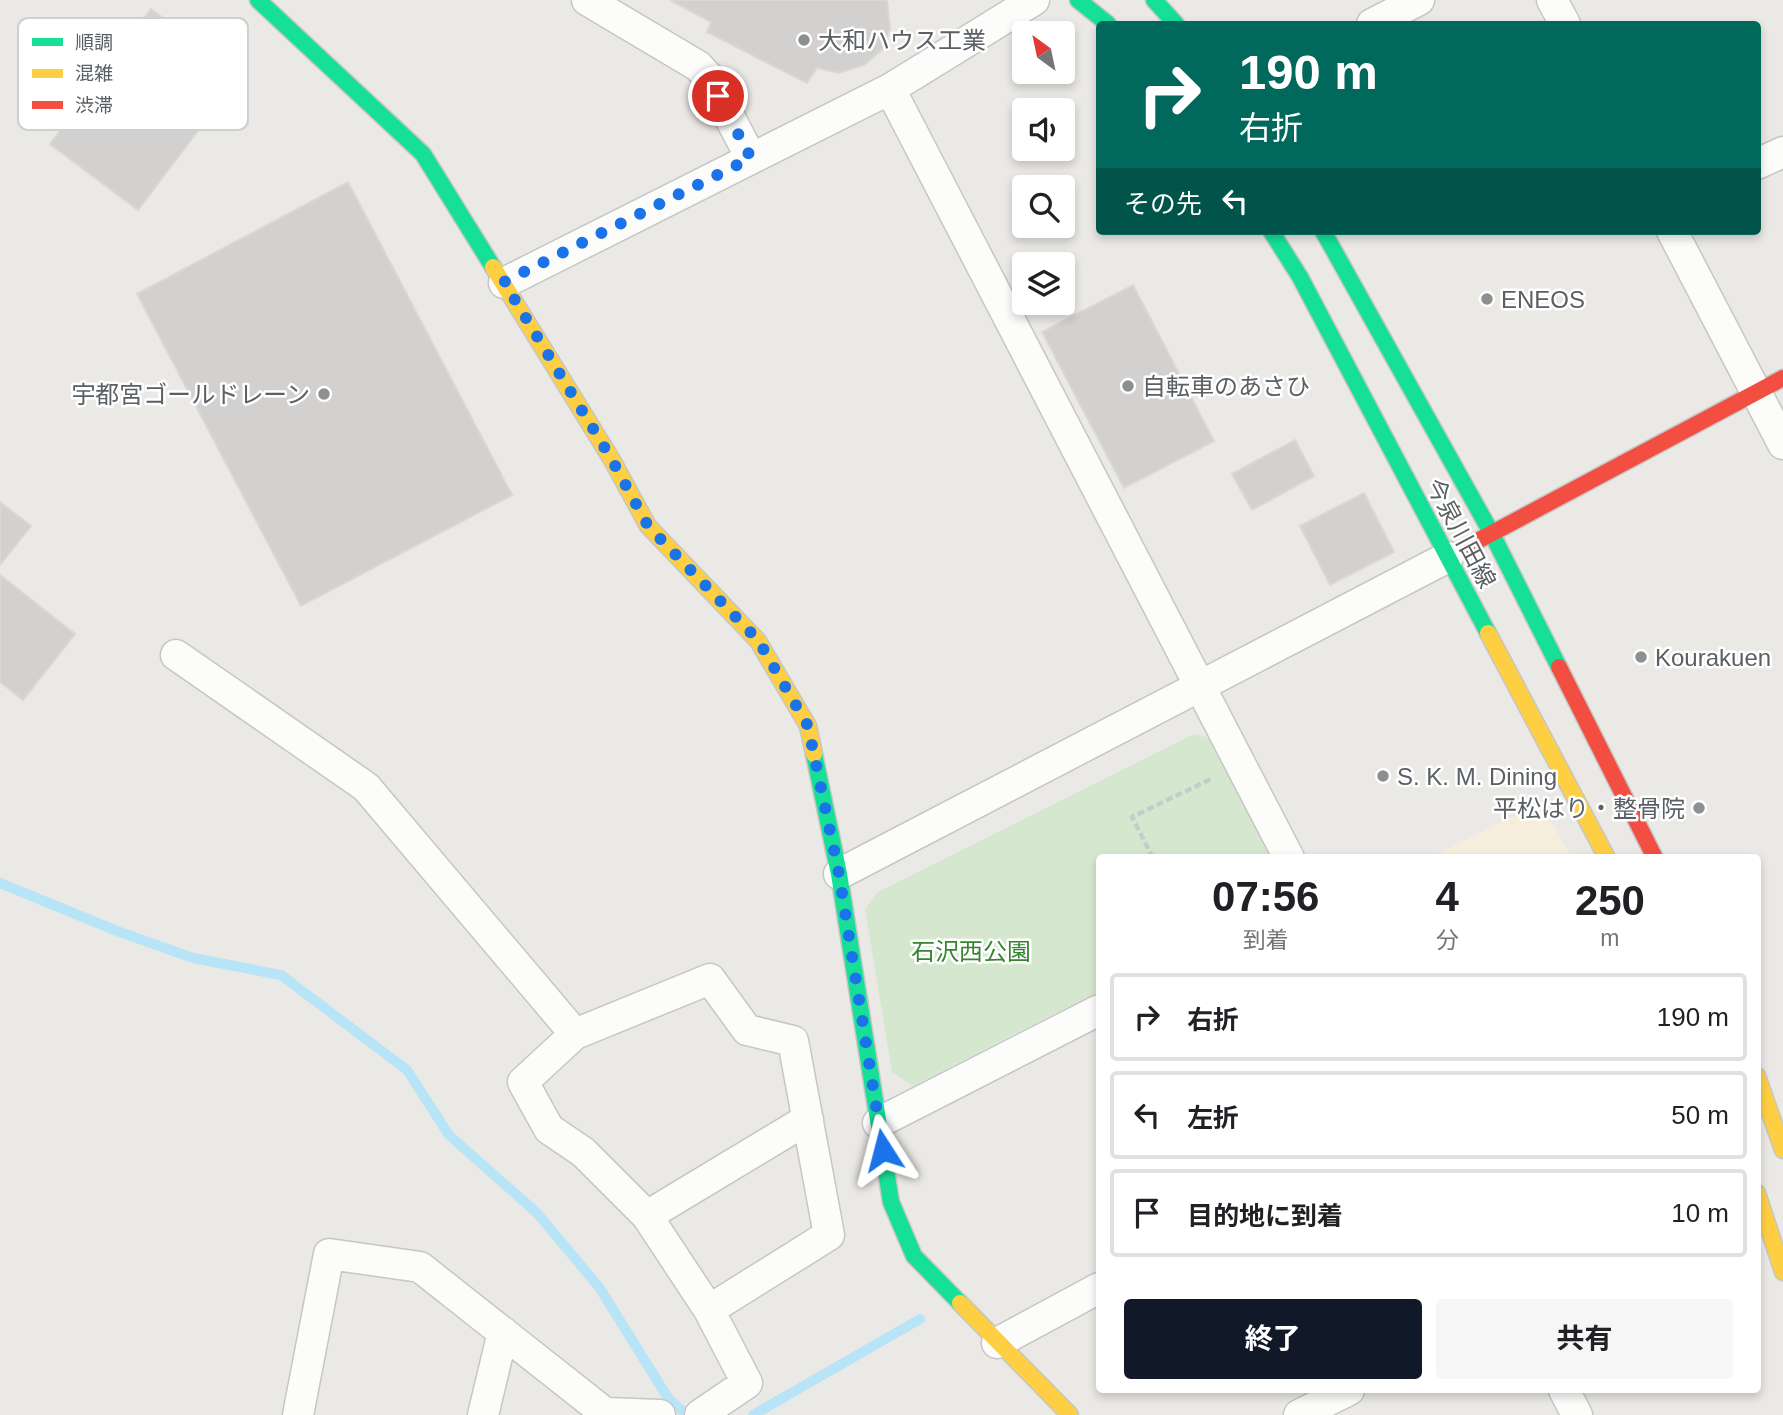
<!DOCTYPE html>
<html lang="ja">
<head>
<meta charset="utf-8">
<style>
	:root { --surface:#fff; --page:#f6f6f6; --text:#202124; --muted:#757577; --line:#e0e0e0; --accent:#111827 }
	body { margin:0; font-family:Arial,"Noto Sans JP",sans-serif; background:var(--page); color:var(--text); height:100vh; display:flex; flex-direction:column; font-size:26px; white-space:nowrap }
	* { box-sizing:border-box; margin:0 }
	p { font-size:23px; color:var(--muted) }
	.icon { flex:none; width:38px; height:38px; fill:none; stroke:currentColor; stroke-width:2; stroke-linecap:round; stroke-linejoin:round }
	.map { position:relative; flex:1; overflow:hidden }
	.drawer { position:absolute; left:1096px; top:854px; width:665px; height:539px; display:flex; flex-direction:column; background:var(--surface); border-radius:7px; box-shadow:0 4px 10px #0003 }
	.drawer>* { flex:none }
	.top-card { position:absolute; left:1096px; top:21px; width:665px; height:214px; border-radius:7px; box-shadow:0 4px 10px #0003; background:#00695c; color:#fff; overflow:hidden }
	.needle { width:46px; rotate:327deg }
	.controls { position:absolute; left:1012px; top:21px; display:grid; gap:14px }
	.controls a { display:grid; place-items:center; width:63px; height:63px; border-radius:7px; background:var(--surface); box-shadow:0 4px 10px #0003; font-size:35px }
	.pin { position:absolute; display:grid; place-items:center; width:60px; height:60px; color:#fff; margin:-30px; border:4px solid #fff; border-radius:50%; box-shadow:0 2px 7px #0007 }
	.me { position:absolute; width:77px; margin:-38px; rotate:351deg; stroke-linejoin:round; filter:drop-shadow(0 0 5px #0008) }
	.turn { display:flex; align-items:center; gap:24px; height:147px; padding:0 28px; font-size:32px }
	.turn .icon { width:91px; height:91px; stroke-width:2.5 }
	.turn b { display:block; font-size:49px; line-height:60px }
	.then { display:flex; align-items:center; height:66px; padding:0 28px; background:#0003; gap:14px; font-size:26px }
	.eta { display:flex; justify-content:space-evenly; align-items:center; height:119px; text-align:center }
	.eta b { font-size:42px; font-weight:700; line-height:49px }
	.primary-button { display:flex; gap:14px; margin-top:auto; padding:14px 28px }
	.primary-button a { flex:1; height:80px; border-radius:7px; background:var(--accent); color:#fff; font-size:28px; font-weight:700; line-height:80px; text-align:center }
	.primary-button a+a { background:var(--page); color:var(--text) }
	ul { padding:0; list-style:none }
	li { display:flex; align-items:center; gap:21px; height:88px; margin:0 14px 10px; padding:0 14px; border:4px solid var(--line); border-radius:7px }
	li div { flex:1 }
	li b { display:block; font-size:26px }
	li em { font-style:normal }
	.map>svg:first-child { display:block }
	.commercial { fill:#f6eddd }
	.green { fill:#d5e8cf }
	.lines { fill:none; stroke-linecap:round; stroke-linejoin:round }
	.stream { stroke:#b7e4f7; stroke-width:10 }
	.building { fill:#d3d1cf; stroke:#dad8d4; stroke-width:2 }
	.street-casing { stroke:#c6c6c6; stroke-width:33 }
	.fast-casing { stroke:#c6c6c6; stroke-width:19 }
	.slow-casing { stroke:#c6c6c6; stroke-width:19 }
	.jam-casing { stroke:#c6c6c6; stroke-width:19 }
	.path { stroke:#c6ccc8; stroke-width:4.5; stroke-dasharray:7 3.5; stroke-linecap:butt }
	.street { stroke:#fcfcfb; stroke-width:30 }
	.fast { stroke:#16e098; stroke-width:16 }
	.slow { stroke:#ffcf43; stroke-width:16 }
	.jam { stroke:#f24e42; stroke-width:16 }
	.route { stroke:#1a73e8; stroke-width:12; stroke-dasharray:0 21.6 }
	.poi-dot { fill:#8d9091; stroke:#fff; stroke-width:2.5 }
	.labels { text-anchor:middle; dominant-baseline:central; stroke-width:5; stroke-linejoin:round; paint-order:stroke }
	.poi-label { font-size:24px; fill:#5a6064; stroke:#fff; text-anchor:start }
	.street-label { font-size:24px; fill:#5a6064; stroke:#fff }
	.park-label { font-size:24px; fill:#388531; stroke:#fff }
	.key { fill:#fff; stroke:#cecfd0; stroke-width:2 }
	.key-label { font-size:19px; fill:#5a6064 }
</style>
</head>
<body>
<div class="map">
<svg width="1783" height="1415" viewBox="0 0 1783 1415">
	<rect width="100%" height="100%" fill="#ebe9e5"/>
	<!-- commercial -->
	<path class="commercial" d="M1540,803L1572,857H1432Z"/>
	<!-- green -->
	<path class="green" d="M1194,734L1213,739L1273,857L1099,858V991L913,1086L892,1072L865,909L878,892Z"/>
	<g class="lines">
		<!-- stream -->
		<path class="stream" d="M0,883L117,931L193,958L281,975L407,1070L449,1135L537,1213L599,1287L668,1398L681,1410L700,1414
			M753,1415L920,1319"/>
	</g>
	<!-- building -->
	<path class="building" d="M670,0H887L890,28L884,48L864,65L839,73L817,68L807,83L707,32L711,22Z
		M151,9L240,75L138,210L50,144Z
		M348,182L512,495L301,606L137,294Z
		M1133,285L1214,441L1124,488L1042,332Z
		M1295,440L1314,476L1252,510L1232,474Z
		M1364,493L1394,552L1330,585L1300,526Z
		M0,502L31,526L0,565Z
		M0,575L75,634L23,700L0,682Z"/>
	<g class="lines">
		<!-- street casing -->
		<g class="street-casing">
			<path id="street" d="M587,0L698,66L709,78L751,158
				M1552,0L1565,24
				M1372,24L1419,0
				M890,89L1289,858
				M1757,164L1783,152
				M1672,231L1783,444
				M504,283L890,89L1034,0
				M176,655L366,787L575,1034L710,979L747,1030L793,1041L829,1235L709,1310L647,1216L583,1152L549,1129L523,1082L575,1034
				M839,874L1448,557
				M878,1123L1099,1010
				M647,1216L808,1119
				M997,1343L1099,1288
				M1564,1390L1577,1415
				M298,1415L329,1254L420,1267L605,1413L660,1415
				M483,1415L503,1332
				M700,1415L747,1383L709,1310
				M1299,1415L1349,1390"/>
		</g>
		<!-- fast casing -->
		<g class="fast-casing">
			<path id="fast" d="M258,0L423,154L493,267
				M1078,0L1108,24
				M1154,0L1176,24
				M1271,231L1300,277L1488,633
				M1323,231L1492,534L1559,667
				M814,754L839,874L891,1202L914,1256L960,1303"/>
		</g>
		<!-- slow casing -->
		<g class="slow-casing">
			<path id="slow" d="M493,267L612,460L648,526L758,641L808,726L814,754
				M1488,633L1607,858
				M1757,1076L1783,1150
				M1757,1193L1783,1272
				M960,1303L1070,1415"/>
		</g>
		<!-- jam casing -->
		<g class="jam-casing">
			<path id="jam" d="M1468,546L1783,378
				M1559,667L1655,858"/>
		</g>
		<!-- path -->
		<path class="path" d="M1153,858L1132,817L1213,778"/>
		<!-- street -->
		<use href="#street" class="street"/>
		<!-- fast -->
		<use href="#fast" class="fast"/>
		<!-- slow -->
		<use href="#slow" class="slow"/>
		<!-- jam -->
		<use href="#jam" class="jam"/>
	</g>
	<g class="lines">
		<!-- route -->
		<path class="route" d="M718,96L751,158L504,282L612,460L648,526L758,640L808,726L839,874L883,1150"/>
	</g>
	<!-- markers -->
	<g class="poi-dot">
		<circle cx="804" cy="40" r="7"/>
		<circle cx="1487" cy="299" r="7"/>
		<circle cx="1128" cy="386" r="7"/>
		<circle cx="324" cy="394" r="7"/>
		<circle cx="1641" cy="657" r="7"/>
		<circle cx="1383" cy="776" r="7"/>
		<circle cx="1699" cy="808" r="7"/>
	</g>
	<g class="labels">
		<!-- poi labels -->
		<g class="poi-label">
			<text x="818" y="40">大和ハウス工業</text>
			<text x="1501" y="299">ENEOS</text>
			<text x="1142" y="386">自転車のあさひ</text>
			<text x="310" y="394" text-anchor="end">宇都宮ゴールドレーン</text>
			<text x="1655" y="657">Kourakuen</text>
			<text x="1397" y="776">S. K. M. Dining</text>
			<text x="1685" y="808" text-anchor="end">平松はり・整骨院</text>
		</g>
		<!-- street labels -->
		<g class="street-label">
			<text transform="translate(1461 533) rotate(62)">今泉川田線</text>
		</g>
		<!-- park labels -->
		<g class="park-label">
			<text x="971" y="951">石沢西公園</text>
		</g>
	</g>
	<!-- legend -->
	<rect x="18" y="18" width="230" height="112" rx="10" class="key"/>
	<rect x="32" y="38" width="31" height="8" fill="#16e098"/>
	<rect x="32" y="69" width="31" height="9" fill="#ffcf43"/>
	<rect x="32" y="101" width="31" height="8" fill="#f24e42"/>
	<g class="key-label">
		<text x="75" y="49">順調</text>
		<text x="75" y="80">混雑</text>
		<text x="75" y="112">渋滞</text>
	</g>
</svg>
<div class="controls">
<a><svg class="needle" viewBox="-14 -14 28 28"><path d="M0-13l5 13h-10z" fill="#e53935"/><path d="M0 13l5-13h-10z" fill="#757577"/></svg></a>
<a><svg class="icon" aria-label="sound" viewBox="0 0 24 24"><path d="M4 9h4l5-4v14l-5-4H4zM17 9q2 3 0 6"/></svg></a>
<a><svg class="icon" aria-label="search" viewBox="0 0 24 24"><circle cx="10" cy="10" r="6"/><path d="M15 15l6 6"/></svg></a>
<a><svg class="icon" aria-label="layers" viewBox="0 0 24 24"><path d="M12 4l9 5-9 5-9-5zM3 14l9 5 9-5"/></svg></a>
</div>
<div class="pin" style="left:718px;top:96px;background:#d93025"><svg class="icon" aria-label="arrive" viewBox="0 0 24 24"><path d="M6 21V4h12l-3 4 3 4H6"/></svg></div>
<svg class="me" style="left:883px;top:1150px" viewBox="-20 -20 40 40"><path d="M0-17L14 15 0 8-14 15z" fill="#1a73e8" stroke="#fff" stroke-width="4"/></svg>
<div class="top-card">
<div class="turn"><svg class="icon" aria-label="right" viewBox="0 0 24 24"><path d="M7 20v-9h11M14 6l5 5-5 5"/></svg><div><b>190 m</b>右折</div></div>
<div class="then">その先<svg class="icon" aria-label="left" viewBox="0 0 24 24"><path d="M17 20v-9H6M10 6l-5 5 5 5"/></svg></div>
</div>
<section class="drawer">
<div class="eta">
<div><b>07:56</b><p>到着</p></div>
<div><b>4</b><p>分</p></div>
<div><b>250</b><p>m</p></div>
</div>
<ul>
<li><svg class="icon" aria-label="right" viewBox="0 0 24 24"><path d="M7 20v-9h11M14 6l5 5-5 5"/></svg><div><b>右折</b></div><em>190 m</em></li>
<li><svg class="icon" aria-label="left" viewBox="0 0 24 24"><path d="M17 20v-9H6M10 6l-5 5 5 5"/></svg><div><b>左折</b></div><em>50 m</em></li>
<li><svg class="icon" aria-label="arrive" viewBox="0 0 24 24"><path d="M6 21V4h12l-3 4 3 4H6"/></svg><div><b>目的地に到着</b></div><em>10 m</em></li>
</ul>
<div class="primary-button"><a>終了</a><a>共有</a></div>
</section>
</div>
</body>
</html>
